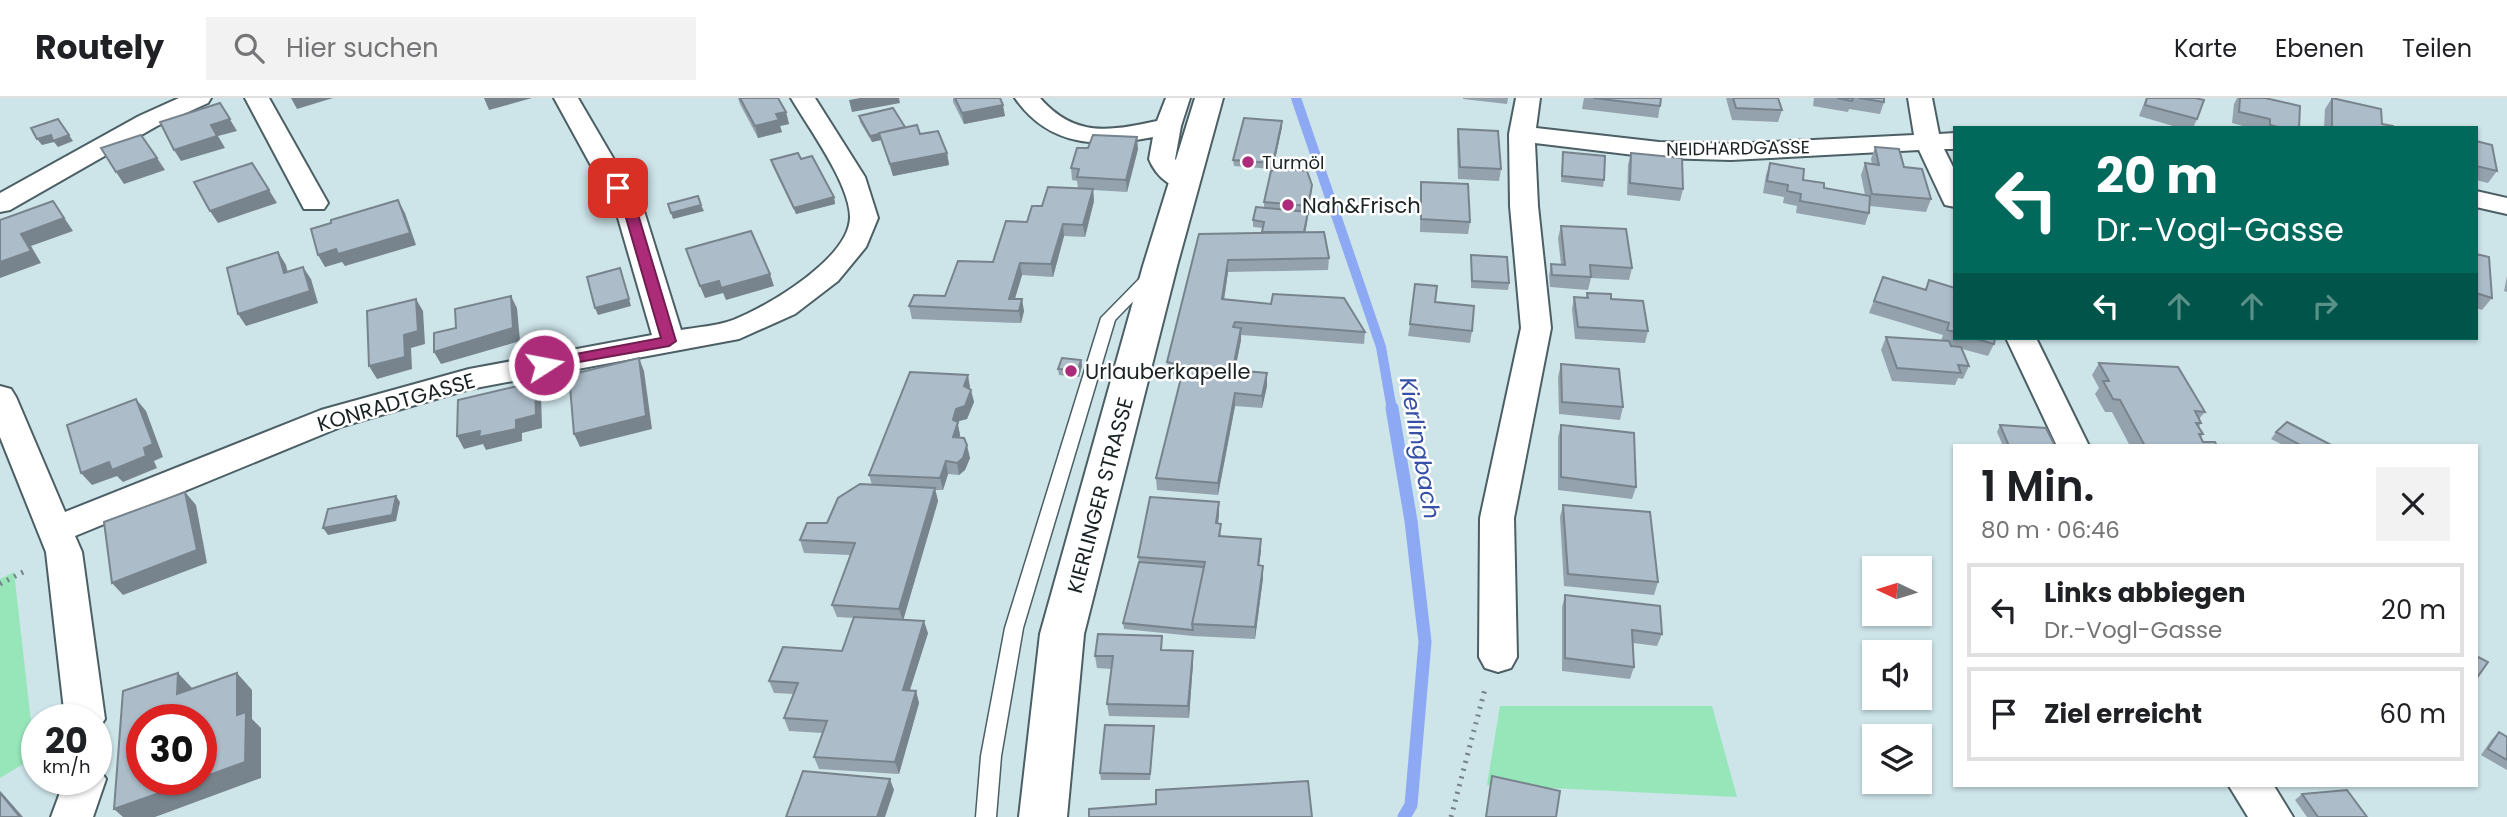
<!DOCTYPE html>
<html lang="de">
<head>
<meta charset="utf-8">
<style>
	:root { --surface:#fff; --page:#f2f2f2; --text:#202124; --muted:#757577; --line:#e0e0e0 }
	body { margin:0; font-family:Poppins,sans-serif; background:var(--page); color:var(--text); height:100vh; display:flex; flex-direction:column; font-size:26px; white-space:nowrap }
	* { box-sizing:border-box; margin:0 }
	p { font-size:23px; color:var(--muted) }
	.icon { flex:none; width:38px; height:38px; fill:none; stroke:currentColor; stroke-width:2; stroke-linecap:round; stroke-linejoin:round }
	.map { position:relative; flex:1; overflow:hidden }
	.drawer { position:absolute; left:1953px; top:346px; width:525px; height:343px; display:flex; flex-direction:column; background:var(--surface); border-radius:0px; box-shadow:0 2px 5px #0004 }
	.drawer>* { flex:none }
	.hud { position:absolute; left:1953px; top:28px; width:525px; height:214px; border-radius:0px; box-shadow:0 2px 5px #0004; background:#00695c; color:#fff; overflow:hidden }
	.needle { width:46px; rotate:274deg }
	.tools { position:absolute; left:1862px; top:458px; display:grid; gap:14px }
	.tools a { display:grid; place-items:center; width:70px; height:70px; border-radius:0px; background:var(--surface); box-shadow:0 2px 5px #0004; font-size:35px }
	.speed { position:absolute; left:21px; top:606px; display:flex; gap:14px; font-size:35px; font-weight:700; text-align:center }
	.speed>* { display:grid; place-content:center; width:91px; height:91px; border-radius:50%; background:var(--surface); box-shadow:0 2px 5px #0004; line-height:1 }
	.speed small { font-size:18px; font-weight:400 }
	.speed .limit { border:10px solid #d22; background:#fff; color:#111 }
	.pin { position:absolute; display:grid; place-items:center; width:60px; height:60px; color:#fff; margin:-30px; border-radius:14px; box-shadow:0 4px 10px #0006 }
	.me { position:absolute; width:77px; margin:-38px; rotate:79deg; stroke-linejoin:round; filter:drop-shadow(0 0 5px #0008) }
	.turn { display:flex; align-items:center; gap:24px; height:147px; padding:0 28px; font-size:32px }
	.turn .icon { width:91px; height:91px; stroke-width:2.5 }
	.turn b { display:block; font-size:49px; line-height:60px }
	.lanes { display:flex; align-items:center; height:66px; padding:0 28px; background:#0003; justify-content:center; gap:35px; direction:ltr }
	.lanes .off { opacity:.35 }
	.round { display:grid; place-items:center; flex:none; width:74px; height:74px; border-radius:0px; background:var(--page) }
	.head { display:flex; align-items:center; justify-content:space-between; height:119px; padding:0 28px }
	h1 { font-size:42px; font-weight:600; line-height:52px }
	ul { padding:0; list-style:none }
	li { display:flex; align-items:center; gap:21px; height:94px; margin:0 14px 10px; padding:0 14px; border:4px solid var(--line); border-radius:0px }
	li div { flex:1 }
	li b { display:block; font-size:26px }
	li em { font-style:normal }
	header { display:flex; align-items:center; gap:42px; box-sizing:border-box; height:98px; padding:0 35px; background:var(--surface); border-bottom:2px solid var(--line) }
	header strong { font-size:33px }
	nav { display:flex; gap:38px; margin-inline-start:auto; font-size:24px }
	.search { width:490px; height:63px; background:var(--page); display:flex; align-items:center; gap:18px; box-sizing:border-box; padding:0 24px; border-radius:0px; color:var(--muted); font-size:26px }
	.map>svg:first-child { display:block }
	.green { fill:#97e6ba }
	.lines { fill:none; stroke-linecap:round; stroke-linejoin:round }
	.stream-far1 { stroke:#8da9f3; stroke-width:10 }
	.stream { stroke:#8da9f3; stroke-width:13 }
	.lane-casing { stroke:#4b5f64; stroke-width:3 }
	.street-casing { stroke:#4b5f64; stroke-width:4 }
	.primary-casing { stroke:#4b5f64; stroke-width:4 }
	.path { stroke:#738386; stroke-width:5; stroke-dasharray:2 6; stroke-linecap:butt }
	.lane { fill:#fff; fill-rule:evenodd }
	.street { fill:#fff; fill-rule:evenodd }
	.primary { fill:#fff; fill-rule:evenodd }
	.wall { fill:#94a2ad }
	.shaded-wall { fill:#78848d }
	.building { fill:#acbcc9; stroke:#78848d; stroke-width:2 }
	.route { fill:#ad2c79; stroke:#701d4f; stroke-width:2 }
	.poi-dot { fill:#ad2c79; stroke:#fff; stroke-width:2.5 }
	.labels { text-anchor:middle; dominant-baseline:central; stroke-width:5; stroke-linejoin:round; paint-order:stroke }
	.far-street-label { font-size:18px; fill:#1a2224; stroke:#fff }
	.far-poi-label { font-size:18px; fill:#1a2224; stroke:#fff; text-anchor:start }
	.poi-label { font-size:21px; fill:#1a2224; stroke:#fff; text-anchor:start }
	.street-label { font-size:21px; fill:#1a2224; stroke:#fff }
	.water-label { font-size:23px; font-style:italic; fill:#3550a6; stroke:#fff }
</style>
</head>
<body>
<header>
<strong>Routely</strong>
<div class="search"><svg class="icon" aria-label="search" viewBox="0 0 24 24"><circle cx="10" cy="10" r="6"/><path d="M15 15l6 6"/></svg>Hier suchen</div>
<nav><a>Karte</a><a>Ebenen</a><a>Teilen</a></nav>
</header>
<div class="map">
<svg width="2507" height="719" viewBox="0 0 2507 719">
	<rect width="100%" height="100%" fill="#cde4e9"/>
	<!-- green -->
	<path class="green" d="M14,474L35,659L0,680V481Z
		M1500,608H1712L1737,699L1487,687Z"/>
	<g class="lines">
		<!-- stream-far1 -->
		<path class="stream-far1" d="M1296,0L1381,249L1392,312"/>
		<!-- stream -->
		<path class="stream" d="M1392,310L1411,423L1425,544L1411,707L1404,719"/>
		<!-- lane casing -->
		<g class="lane-casing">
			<path id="lane" d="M1151,173L1158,177L1156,180L1115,222L1023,530L1001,658L996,719H976L981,658L1005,530L1101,220L1146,174Z"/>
		</g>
		<!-- street casing -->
		<g class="street-casing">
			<path id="street" d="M179,0H211L208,5L157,28L10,112L0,114V95L139,18Z
				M245,0H269L328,105L324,111H304Z
				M554,0H578L644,113L681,232C698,229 717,228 733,222C767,209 850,160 850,119C850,86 808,29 791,0H815L865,79L878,120L866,149L838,183L795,216L739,241L470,291L343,328L75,438L82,454L105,621L96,634V621H65L46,454L0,339V288L11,291L16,299L65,414L321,312L469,271L652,237L616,113Z
				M1015,0H1040C1075,40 1110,33 1157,23L1166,0H1190L1181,28L1175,61L1198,84L1194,90C1175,95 1156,79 1149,61L1153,39C1099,50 1049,49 1015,0Z
				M1516,0H1540L1536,30L1659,44L1731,46L1914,37L1908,0H1932L1939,36L1955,35V51H1944L1955,73V109L1945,107L1942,101L1919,52L1731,62L1659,60L1535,45L1538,108L1551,230L1514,420L1517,559L1511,570L1498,574L1485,570L1479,559L1480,420L1521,230L1510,108L1509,36Z
				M2476,93L2507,100V116L2476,109Z
				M2006,240H2036L2089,348H2057Z
				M96,667L106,681L93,719H51L65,681H96Z
				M2229,688H2274L2293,719H2248Z"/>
		</g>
		<!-- primary casing -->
		<g class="primary-casing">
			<path id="primary" d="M1195,0H1223L1177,168L1084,536L1067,719H1019L1040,536L1143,168Z"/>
		</g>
		<!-- path -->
		<path class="path" d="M0,486L27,472
			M1451,719L1485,591"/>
		<!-- lane -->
		<use href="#lane" class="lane"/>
		<!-- street -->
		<use href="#street" class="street"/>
		<!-- primary -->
		<use href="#primary" class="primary"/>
	</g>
	<!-- wall -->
	<path class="wall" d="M738,0H778L786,14L789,26L780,28L782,34L758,40L740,6Z
		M953,0H1000L1005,18L964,26L953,4Z
		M1463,0H1508L1507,6L1463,1Z
		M1584,0H1661L1660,8L1658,20L1582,11Z
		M1726,0H1778L1782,12L1778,24L1732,22Z
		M1814,0H1884V4L1880,16L1849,11L1848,14L1813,8Z
		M2146,0H2195L2197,21L2193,30H2180L2139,18Z
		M2237,0H2265L2299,30H2250L2232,25L2234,6Z
		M2332,0L2382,26L2393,30H2324L2325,11Z
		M859,18L905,30L920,36L947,55L949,67L893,78L881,42L872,44L860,24Z
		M1282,29L1273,71L1234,68L1233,62Z
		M1458,31L1501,71L1499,83L1458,81L1457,43Z
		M2476,43L2497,73L2488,85L2476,82Z
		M1875,49L1904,69L1931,101L1926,114L1870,108L1869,115L1865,127L1796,115L1797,108L1783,105L1784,99L1763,95L1766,77L1770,65L1803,82L1824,90L1865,97L1861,77L1865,65L1872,66L1871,61Z
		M1138,51L1127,94L1093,92L1094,103L1085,139L1064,138L1053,179L1022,177L1015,201L1024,213L1021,225L912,221L909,208L945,198L993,164L1042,108L1078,90L1077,83L1072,82L1071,70Z
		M1563,54L1604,82L1603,89L1561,84Z
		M1631,55L1683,91L1680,103L1627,97L1628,67Z
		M801,61L834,99L835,106L796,116L773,69L771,62Z
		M1421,84L1470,124L1468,136L1420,134Z
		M1311,99L1305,134L1329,160L1328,172L1228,174L1224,202L1365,234L1364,246L1241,237V242L1235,272L1267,275V288L1262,310L1235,308L1218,397L1157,392L1156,380L1181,279L1168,276L1167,264L1199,136L1262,135L1263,130L1253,129V122L1264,110V104Z
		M1561,128L1632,170L1629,182L1591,180L1588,192L1550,189L1549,178L1551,166H1561L1558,140Z
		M2476,156L2492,200L2482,212L2476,210Z
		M1471,157L1509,185L1508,192L1471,190Z
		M2507,178V194L2504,193Z
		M1883,179L1925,191L1929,182L1955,190V240H1995L1994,246L1988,258L1962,251L1969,268L1963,281L1958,280L1955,287L1892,283L1881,252L1886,239L1941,243L1943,237L1869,215Z
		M1587,195L1611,201L1648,233L1645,245L1575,241L1572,211L1574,199H1586Z
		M1435,204L1472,233L1470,245L1408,238L1410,226Z
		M1081,262L1082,268L1079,279L1059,277L1058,271Z
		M2099,265L2205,314L2199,321L2201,325L2199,329L2203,336L2201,339L2203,344L2217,348H2130L2112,314H2105L2095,296L2099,290L2092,277Z
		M1561,266L1623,309L1620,322L1559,316L1558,279Z
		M970,289V291L974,304L967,321L959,323L958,327L960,337L959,339L970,360L965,372L959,377L948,376L943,392H935L938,403L903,522L928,535L910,592L916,593L919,605L899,676L819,671L814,659L823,635L789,633L784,620L794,596L774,595L769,583L842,553L854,520L837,519L832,507L850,457L804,455L800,442L827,425L872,387L869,377Z
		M1561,327L1636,389L1632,401L1558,392V339Z
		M2000,327L2055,348H2003L1997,334Z
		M2276,334L2333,348H2285L2271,341Z
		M1563,407L1658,484L1654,497L1564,488L1560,419Z
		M1219,417L1218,426L1221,438L1261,441V453L1259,467L1263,468V480L1255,541L1193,538L1124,531L1123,525L1139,464L1138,459Z
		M1565,497L1662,536L1657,548L1633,545L1634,569L1630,581L1562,573V509Z
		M1163,552L1193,553V565L1189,620L1109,618L1107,606L1112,571L1097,570L1095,558Z
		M1154,628V634L1150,682H1101L1100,675Z
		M2499,634L2507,639V672L2481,657L2492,641Z
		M2302,696L2367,719H2307L2295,702Z"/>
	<!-- shaded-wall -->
	<path class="shaded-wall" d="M291,0H333L297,11Z
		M484,0H532L489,12Z
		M860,0H899L900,5L852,14L849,2Z
		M220,5L237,33L218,38L225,50L181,63L174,52L211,27Z
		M1003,7L1005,18L964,26L962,15Z
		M786,14L789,26L780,28L782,34L758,40L755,28L776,16Z
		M58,21L73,43L58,49L54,44L42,47L37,41Z
		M1282,23V29L1273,71V65Z
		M879,36L881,42L872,44L870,38Z
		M1137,39L1138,51L1127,94L1126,82Z
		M947,55L949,67L893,78L890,66Z
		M157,60L165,72L124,86L116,74Z
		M1312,87L1311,99L1304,144L1308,108Z
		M1093,91L1094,103L1085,139L1083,127Z
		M269,92L277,105L218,125L210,113Z
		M834,99L835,106L796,116L794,110Z
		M398,102L405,115L416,147L345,168L342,164L325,169L318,157L336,151Z
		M53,103L73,133L31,148L41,165L0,180V164L21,136Z
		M701,107L704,113L673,121L671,115Z
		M1063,126L1064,138L1053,179L1051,166Z
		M278,154L286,167L291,187L284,175Z
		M1228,162V174L1222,214V201Z
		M1020,165L1022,177L1011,213L1009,201Z
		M303,169L311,181L318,205L246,228L238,216Z
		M620,170L631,208L598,217L595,210Z
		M770,176L774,188L726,202L721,190Z
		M719,183L723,195L705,200L700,188Z
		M511,198L517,210L520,243L441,266L434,254Z
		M416,201L423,213L425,246L411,250L412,271L377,281L369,268L404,237Z
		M1022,201L1024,213L1021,225L1019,213Z
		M1241,230V242L1233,282V270Z
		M639,260L644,273L652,331L580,349L574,336Z
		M1081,262L1082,268L1079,279L1078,272Z
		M1267,275V288L1262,310V298Z
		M968,277L970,289L966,301L964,288Z
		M535,284L541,297L542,330L522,335V343L486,352L483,346L464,351L457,338L516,322Z
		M971,292L974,304L967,321L959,323L958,327L960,337L956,351L953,339V322L956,311Z
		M1235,295V308L1218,397V385Z
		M136,301L146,313L163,359L154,363L157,370L123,384L117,378L92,387L81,375L144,350Z
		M967,347L970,360L965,372L959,377L957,365Z
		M946,363L948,376L943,392L940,380Z
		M935,390L938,403L903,523L899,511Z
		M185,394L196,407L207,465L123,497L112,485Z
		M396,398L400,404L396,423L328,437L323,430Z
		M1219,404V417L1216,438V425Z
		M1261,441V453L1257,480L1258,467Z
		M1263,468V480L1255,541V529Z
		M924,523L928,535L906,604L903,592Z
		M1193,553V565L1189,620L1188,608Z
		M178,575L193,591L177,596Z
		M237,575L252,592V621L261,630V680L155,719H123L114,711L201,681L237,617Z
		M916,593L919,605L899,676L895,664Z
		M890,681L894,692L885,719H877Z
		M0,693L2,695L23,719H20L0,695Z"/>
	<!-- building -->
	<path class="building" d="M740,0H778L786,14L776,16L779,22L755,28Z
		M955,0H1000L1003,7L962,15Z
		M1593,0H1661L1660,8Z
		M1733,0H1778L1782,12L1736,10Z
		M1837,0H1853L1852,3Z
		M1859,0H1884V4Z
		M2147,0H2195L2204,2L2197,21L2145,7Z
		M2240,0H2265L2300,8L2299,30H2282L2270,27V21L2239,14Z
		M2332,0L2381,11L2382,26L2393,28V30H2332Z
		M220,5L230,21L211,27L217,38L174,52L160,24Z
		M893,10L905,29L879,35V36L870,38L859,18Z
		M1244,20L1282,23L1273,65L1233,62Z
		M58,21L69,37L53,43L51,37L37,41L31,30Z
		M917,27L920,36L938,33L947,55L890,66L879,35Z
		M1458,31L1498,33L1501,71L1460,69Z
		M141,37L157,60L116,74L101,50Z
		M1093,37L1137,39L1126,82L1077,79L1079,71L1071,70L1077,50H1088Z
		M2476,43L2492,47L2497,73L2476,68Z
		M1875,49L1899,51L1904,69L1922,71L1931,101L1872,96L1865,65L1879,67Z
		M1563,54L1605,58L1604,82L1562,78Z
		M798,55L801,61L812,58L834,99L794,110L771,62Z
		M1631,55L1682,60L1683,91L1630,85Z
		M252,65L269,92L210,113L194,84Z
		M1770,65L1804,71L1803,82L1824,85V90L1870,98L1869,115L1800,103L1801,96L1787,93L1788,87L1767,83Z
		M1278,70L1307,73L1312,87L1308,108L1264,104L1271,73Z
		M1421,84L1468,86L1470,124L1421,121Z
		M1048,89L1093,91L1083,127L1063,126L1051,166L1020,165L1009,201H1022L1019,213L909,208L914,197L945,198L958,163L993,164L1006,123L1027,124L1032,108H1042Z
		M698,98L701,107L671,115L668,106Z
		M398,102L410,135L338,156L336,151L318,157L311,131L331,125V122Z
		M53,103L64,120L21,136L31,153L0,164V122Z
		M1256,109L1308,114L1304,134H1262L1264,124L1253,122Z
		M1561,128L1626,131L1632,170L1590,167L1591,179L1552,177L1551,166L1565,167Z
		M751,133L770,176L721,190L719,183L700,188L686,151Z
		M1324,134L1329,160L1228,162L1222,201L1271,206L1273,196L1344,200L1365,234L1235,224L1233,229L1241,230L1233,270H1208L1267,275L1262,298L1235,295L1218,385L1156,380L1184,268L1167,264L1199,136Z
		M278,154L284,175L303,169L310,193L238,216L227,170Z
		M2476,156L2489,159L2492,200L2476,195Z
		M1471,157L1507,159L1509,185L1472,183Z
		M620,170L629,201L595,210L587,179Z
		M1883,179L1926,192L1929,182L1955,190V234L1947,232L1949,225L1874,203Z
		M1415,186L1437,188L1435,204L1474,208L1472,233L1410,226Z
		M1587,195L1611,196V201L1643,203L1648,233L1578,229L1574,199L1588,200Z
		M511,198L513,230L434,254V235L456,230L455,211Z
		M416,201L418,233L404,237L405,259L369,268L367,213Z
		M1886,239L1949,243L1951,248L1961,249L1969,268L1958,267L1961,275L1897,270Z
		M1973,240H1995L1994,246Z
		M639,260L646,318L574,336L569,277Z
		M1062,260L1081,262L1078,272L1058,271Z
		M2099,265L2178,269L2205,314L2195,313L2201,325H2196L2203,336H2199L2203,344H2215L2217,348H2145L2120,302L2113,301L2103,283H2109Z
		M1561,266L1619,271L1623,309L1562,304Z
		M910,274L968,277L964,288L971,292L965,308L956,311L953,322L958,324L953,339L964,340L967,347L963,360L957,365L946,363L940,380L869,377Z
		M535,284L536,317L516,322V331L479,339L480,333L457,338L458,302Z
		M136,301L153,346L144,350L146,358L112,372L109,364L81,375L67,327Z
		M2287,324L2333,348H2302L2276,334Z
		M1561,327L1634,335L1636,389L1561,379Z
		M2000,327L2046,330L2055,348H2009Z
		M860,386L935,390L899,511L832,507L855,445L800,442L807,425H827L838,400Z
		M185,394L197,452L112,485L104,424Z
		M396,398L392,417L323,430L328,411Z
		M1150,399L1219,404L1216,425L1221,426L1219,438L1261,441L1258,467L1263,468L1255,529L1192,526L1205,464L1138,459Z
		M1563,407L1650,414L1658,484L1568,476Z
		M1139,464L1204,469L1192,526L1193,532L1123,525Z
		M1565,497L1660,508L1662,536L1632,532L1634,569L1565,560Z
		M854,519L924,523L903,592L916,593L895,664L814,659L827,623L784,620L798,585L769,583L783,549L842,553Z
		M1098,536L1162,538L1161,552L1193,553L1188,608L1107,606L1113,558H1095Z
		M2476,558L2488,564L2476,581Z
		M178,575L177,596L237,575V617L246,614L245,664L201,680V621H142V681H199L114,711L123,593Z
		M1105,627L1154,628L1150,676L1100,675Z
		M2499,634L2507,639V662L2488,651Z
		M803,673L890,681L877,719H786Z
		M1492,678L1560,693L1556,719H1486Z
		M1308,683L1312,719H1089V711L1156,706V692Z
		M2347,692L2367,719H2318L2302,696Z
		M0,695L20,719H0Z"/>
	<!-- route -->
	<path class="route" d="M613,88H622L637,113L676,243L669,248L539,271V264L544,262L661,240L624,113L611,90Z"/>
	<!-- markers -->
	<g class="poi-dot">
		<circle cx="1248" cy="64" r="7"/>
		<circle cx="1288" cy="107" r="7"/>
		<circle cx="1071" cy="273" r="7"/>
	</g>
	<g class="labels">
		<!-- far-street labels -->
		<g class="far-street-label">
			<text transform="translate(1738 50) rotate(-1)">NEIDHARDGASSE</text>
		</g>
		<!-- far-poi labels -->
		<g class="far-poi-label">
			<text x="1262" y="64">Turmöl</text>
		</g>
		<!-- poi labels -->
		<g class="poi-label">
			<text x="1302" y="107">Nah&amp;Frisch</text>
			<text x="1085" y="273">Urlauberkapelle</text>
		</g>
		<!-- street labels -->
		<g class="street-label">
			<text transform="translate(396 304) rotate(-16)">KONRADTGASSE</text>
			<text transform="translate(1100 397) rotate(-75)">KIERLINGER STRASSE</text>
		</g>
		<!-- water labels -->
		<g class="water-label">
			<text transform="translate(1420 350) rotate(80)">Kierlingbach</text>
		</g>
	</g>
</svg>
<div class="tools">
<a><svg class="needle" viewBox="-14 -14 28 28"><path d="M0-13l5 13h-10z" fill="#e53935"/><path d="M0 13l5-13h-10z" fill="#757577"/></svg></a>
<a><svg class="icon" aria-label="sound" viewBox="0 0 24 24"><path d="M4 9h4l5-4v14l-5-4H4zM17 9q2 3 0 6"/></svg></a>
<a><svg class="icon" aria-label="layers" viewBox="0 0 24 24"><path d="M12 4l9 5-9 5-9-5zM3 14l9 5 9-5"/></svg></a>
</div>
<div class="speed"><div>20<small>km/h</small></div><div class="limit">30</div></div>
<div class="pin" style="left:618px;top:90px;background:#d93025"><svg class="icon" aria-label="arrive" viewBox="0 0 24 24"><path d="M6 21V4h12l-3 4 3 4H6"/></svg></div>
<svg class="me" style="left:544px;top:267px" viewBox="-20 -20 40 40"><circle r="17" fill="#ad2c79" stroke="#fff" stroke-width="3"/><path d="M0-11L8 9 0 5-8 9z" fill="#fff"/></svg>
<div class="hud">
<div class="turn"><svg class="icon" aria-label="left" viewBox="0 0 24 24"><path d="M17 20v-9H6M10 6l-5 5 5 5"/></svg><div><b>20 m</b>Dr.-Vogl-Gasse</div></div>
<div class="lanes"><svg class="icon" aria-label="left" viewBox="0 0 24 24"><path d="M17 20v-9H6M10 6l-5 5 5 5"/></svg><svg class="icon off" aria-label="ahead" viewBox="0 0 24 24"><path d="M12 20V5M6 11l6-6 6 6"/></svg><svg class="icon off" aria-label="ahead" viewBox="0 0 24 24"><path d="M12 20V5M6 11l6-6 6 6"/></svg><svg class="icon off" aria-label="right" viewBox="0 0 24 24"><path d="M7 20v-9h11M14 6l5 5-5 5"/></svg></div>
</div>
<section class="drawer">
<div class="head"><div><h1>1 Min.</h1><p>80 m · 06:46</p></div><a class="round"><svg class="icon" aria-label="close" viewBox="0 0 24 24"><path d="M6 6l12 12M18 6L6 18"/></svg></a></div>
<ul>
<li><svg class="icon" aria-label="left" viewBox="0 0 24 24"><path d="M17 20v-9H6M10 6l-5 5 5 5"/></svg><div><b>Links abbiegen</b><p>Dr.-Vogl-Gasse</p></div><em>20 m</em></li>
<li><svg class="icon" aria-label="arrive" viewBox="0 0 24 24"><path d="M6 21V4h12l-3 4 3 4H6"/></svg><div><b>Ziel erreicht</b></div><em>60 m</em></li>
</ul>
</section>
</div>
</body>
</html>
